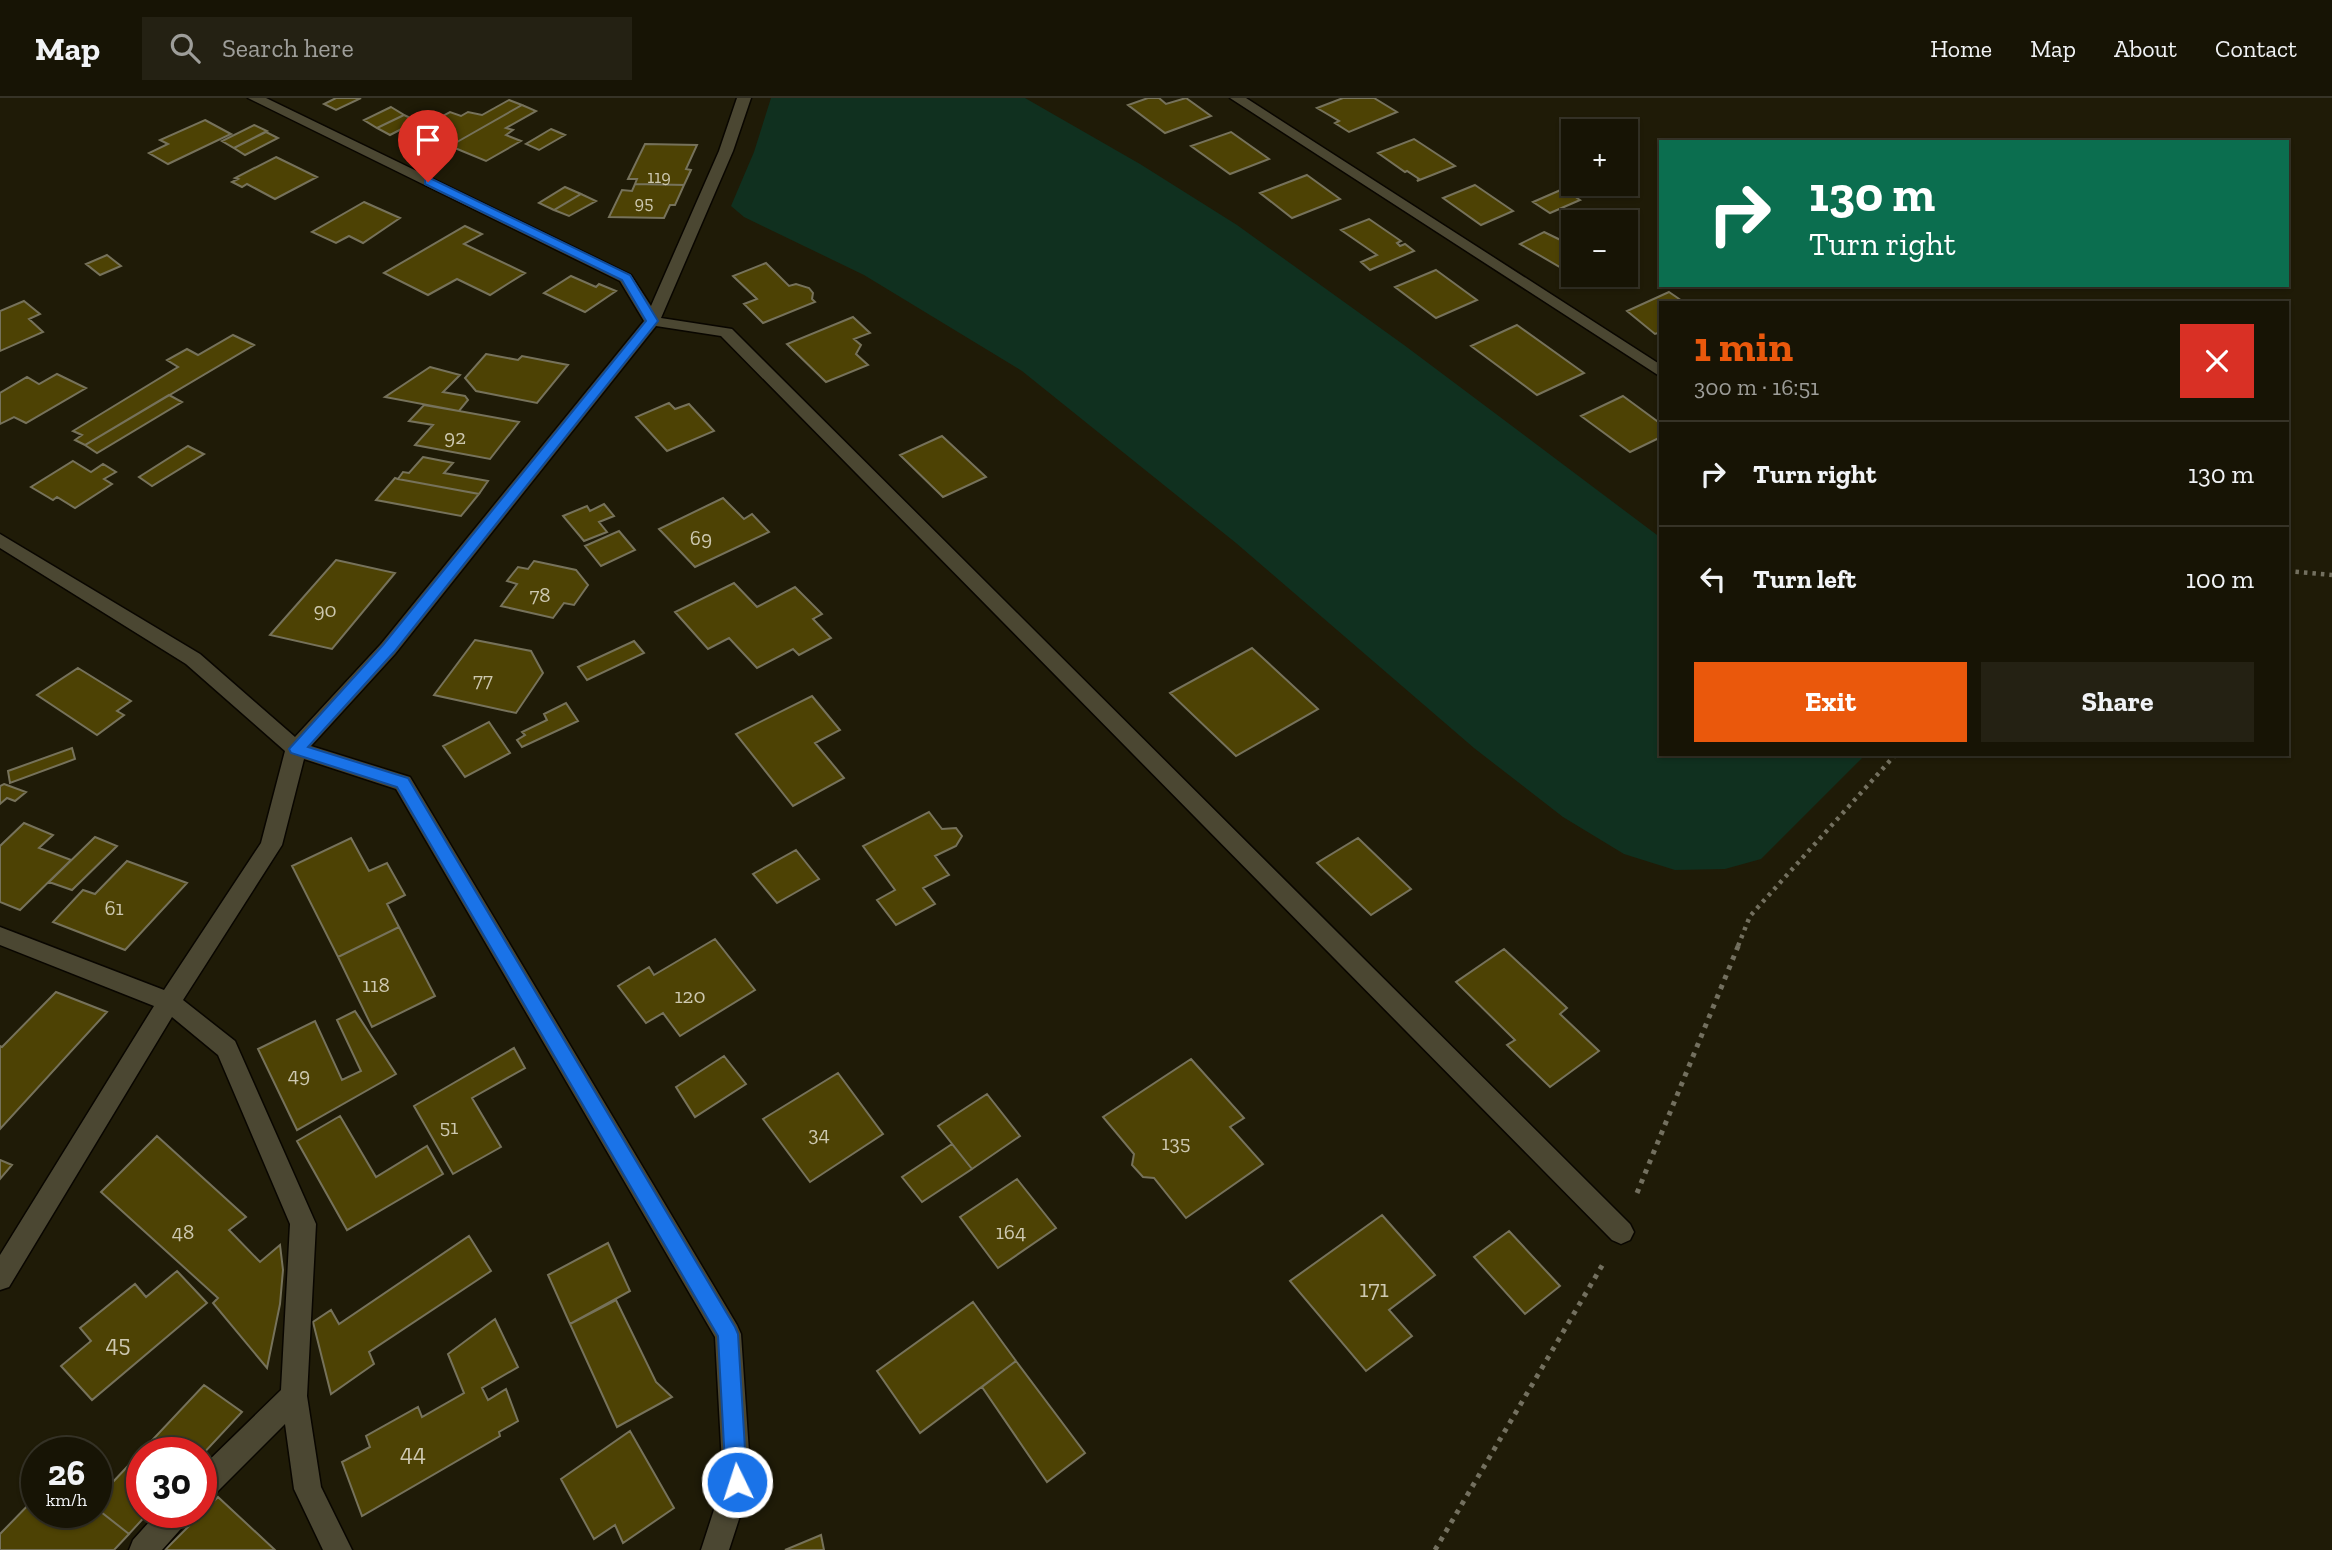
<!DOCTYPE html>
<html lang="en">
<head>
<meta charset="utf-8">
<style>
	:root { --surface:#171405; --page:#242113; --text:#f1f3f6; --muted:#9e9e9a; --line:#363327; --accent:#ea580c }
	body { margin:0; font-family:"Zilla Slab",serif; background:var(--page); color:var(--text); height:100vh; display:flex; flex-direction:column; font-size:26px; white-space:nowrap }
	* { box-sizing:border-box; margin:0 }
	p { font-size:23px; color:var(--muted) }
	.icon { flex:none; width:38px; height:38px; fill:none; stroke:currentColor; stroke-width:2; stroke-linecap:round; stroke-linejoin:round }
	.map { position:relative; flex:1; overflow:hidden }
	.side { position:absolute; left:1659px; top:203px; width:630px; height:455px; display:flex; flex-direction:column; background:var(--surface); border-radius:0px; box-shadow:0 2px 5px #0004,0 0 0 2px var(--line) }
	.side>* { flex:none }
	.top-card { position:absolute; left:1659px; top:42px; width:630px; height:147px; border-radius:0px; box-shadow:0 2px 5px #0004,0 0 0 2px var(--line); background:#0b6e4f; color:#fff; overflow:hidden }
	.buttons { position:absolute; left:1561px; top:21px; display:grid; gap:14px }
	.buttons a { display:grid; place-items:center; width:77px; height:77px; border-radius:0px; background:var(--surface); box-shadow:0 2px 5px #0004,0 0 0 2px var(--line); font-size:35px }
	.speed { position:absolute; left:21px; top:1339px; display:flex; gap:14px; font-size:35px; font-weight:700; text-align:center }
	.speed>* { display:grid; place-content:center; width:91px; height:91px; border-radius:50%; background:var(--surface); box-shadow:0 2px 5px #0004,0 0 0 2px var(--line); line-height:1 }
	.speed small { font-size:18px; font-weight:400 }
	.speed .limit { border:10px solid #d22; background:#fff; color:#111 }
	.pin { position:absolute; display:grid; place-items:center; width:60px; height:60px; color:#fff; margin:-72px -30px; border-radius:50% 50% 50% 0; rotate:-45deg; box-shadow:0 0 7px #0007 }
	.pin .icon { rotate:45deg }
	.me { position:absolute; width:77px; margin:-38px; rotate:356deg; stroke-linejoin:round; filter:drop-shadow(0 0 5px #0008) }
	.turn { display:flex; align-items:center; gap:24px; height:147px; padding:0 35px; font-size:32px }
	.turn .icon { width:91px; height:91px; stroke-width:2.5 }
	.turn b { display:block; font-size:49px; line-height:60px }
	.round { display:grid; place-items:center; flex:none; width:74px; height:74px; border-radius:0px; background:var(--page) }
	.overview { display:flex; align-items:center; justify-content:space-between; height:119px; padding:0 35px }
	h1 { font-size:42px; font-weight:700; line-height:52px; color:var(--accent) }
	.primary-button { display:flex; gap:14px; margin-top:auto; padding:14px 35px }
	.primary-button a { flex:1; height:80px; border-radius:0px; background:var(--accent); color:#fff; font-size:28px; font-weight:700; line-height:80px; text-align:center }
	.primary-button a+a { background:var(--page); color:var(--text) }
	ul { padding:0; list-style:none }
	li { display:flex; align-items:center; gap:21px; height:105px; padding:0 35px; border-top:2px solid var(--line) }
	li div { flex:1 }
	li b { display:block; font-size:26px }
	li em { font-style:normal }
	header { display:flex; align-items:center; gap:42px; box-sizing:border-box; height:98px; padding:0 35px; background:var(--surface); border-bottom:2px solid var(--line) }
	header strong { font-size:33px }
	nav { display:flex; gap:38px; margin-inline-start:auto; font-size:24px }
	.search { width:490px; height:63px; background:var(--page); display:flex; align-items:center; gap:18px; box-sizing:border-box; padding:0 24px; border-radius:0px; color:var(--muted); font-size:26px }
	.map>svg:first-child { display:block }
	.green { fill:#10301f }
	.building { fill:#4d4204; stroke:#76725b; stroke-width:2 }
	.lines { fill:none; stroke-linecap:round; stroke-linejoin:round }
	.minor-casing { stroke:#090600; stroke-width:3 }
	.path-far1 { stroke:#73705f; stroke-width:4.5; stroke-dasharray:3.5 5; stroke-linecap:butt }
	.path { stroke:#73705f; stroke-width:5; stroke-dasharray:4.5 6; stroke-linecap:butt }
	.minor { fill:#4b4732; fill-rule:evenodd }
	.route { fill:#1a73e8; stroke:#114b97; stroke-width:2 }
	.labels { text-anchor:middle; dominant-baseline:central; stroke-width:7; stroke-linejoin:round; paint-order:stroke }
	.far-number-label { font-size:18px; fill:#cdc8b0 }
	.number-label { font-size:21px; fill:#cdc8b0 }
	.near-number-label { font-size:24px; fill:#cdc8b0 }
</style>
</head>
<body>
<header>
<strong>Map</strong>
<div class="search"><svg class="icon" aria-label="search" viewBox="0 0 24 24"><circle cx="10" cy="10" r="6"/><path d="M15 15l6 6"/></svg>Search here</div>
<nav><a>Home</a><a>Map</a><a>About</a><a>Contact</a></nav>
</header>
<div class="map">
<svg width="2332" height="1452" viewBox="0 0 2332 1452">
	<rect width="100%" height="100%" fill="#1f1b07"/>
	<!-- green -->
	<path class="green" d="M771,0H1025L1140,66L1237,127L1404,247L1661,440V656H1866L1761,761L1725,771L1675,772L1624,756L1563,719L1474,650L1236,445L1022,273L864,177L744,119L731,108L754,54Z"/>
	<!-- building -->
	<path class="building" d="M336,0H361L336,12L324,6Z
		M1148,0H1159L1166,6L1186,0L1211,18L1165,35L1128,7Z
		M1343,0H1374L1397,14L1349,34L1335,25L1339,23L1317,10Z
		M509,2L522,7L450,48L415,33L450,14L461,18L468,14L482,17Z
		M522,7L536,13L506,30L513,32L506,37L521,43L486,63L450,48Z
		M391,9L404,17L377,30L364,22Z
		M404,17L417,23L390,37L377,30Z
		M205,22L231,36L168,66L149,55L168,46L160,42Z
		M254,27L267,33L234,50L222,43Z
		M551,31L565,37L539,52L526,46Z
		M266,34L278,40L245,57L234,50Z
		M1231,34L1269,61L1230,76L1191,48Z
		M1414,41L1455,68L1417,83L1419,81L1407,73L1405,74L1378,55Z
		M645,46L697,47L686,71L691,72L684,87L635,86L637,81H628Z
		M276,59L317,79L275,101L247,86L242,89L232,84L238,81L235,80Z
		M1307,77L1340,101L1292,120L1260,95Z
		M635,86L684,87L675,107H670L664,120L609,119L622,92L632,93Z
		M1475,87L1513,113L1481,127L1443,100Z
		M565,89L581,96L554,112L539,105Z
		M1563,91L1580,102L1550,115L1533,104Z
		M581,96L596,103L569,118L554,112Z
		M364,104L400,120L363,145L349,138L336,145L312,134Z
		M1369,121L1401,143L1397,145L1400,148L1405,146L1414,153L1370,172L1361,164L1377,157L1341,132Z
		M465,128L482,136L464,146L525,175L490,197L457,181L428,197L384,175Z
		M1544,134L1573,148V168L1565,172L1520,146Z
		M107,157L121,168L100,177L86,166Z
		M766,165L789,188L796,186L809,190L813,195L812,201L815,204L763,225L744,206L757,201L733,178Z
		M1436,172L1477,202L1436,220L1395,189Z
		M571,178L596,189L599,186L616,193L585,214L544,195Z
		M1669,194L1685,205H1661V234L1655,236L1627,213Z
		M24,203L40,216L29,221L43,234L0,253V213Z
		M853,219L870,235L854,241L861,247L856,256L868,267L826,284L787,246Z
		M1517,227L1584,275L1537,297L1471,248Z
		M233,237L254,247L85,347L75,342L82,337L73,333L178,269L167,262L187,251L198,257Z
		M486,256L518,262L522,258L568,267L537,305L476,293L465,280Z
		M430,269L460,277L443,294L465,298L468,302L459,313L385,299Z
		M57,276L86,290L26,325L14,319L0,326V295L27,279L39,286Z
		M169,297L182,304L97,355L85,347Z
		M1623,298L1661,326V339L1630,354L1581,318Z
		M669,305L675,311L689,306L714,333L667,353L636,319Z
		M424,307L459,313L519,324L490,361L415,347L433,327L409,323Z
		M942,338L986,379L943,399L900,357Z
		M188,348L204,356L152,388L139,379Z
		M423,359L453,365L444,375L488,383L479,396L398,381L403,374L409,375Z
		M73,363L91,374L103,366L116,374L104,381L112,386L75,410L57,399L53,402L31,389Z
		M395,380L398,381L479,396L461,418L376,402Z
		M723,400L744,421L752,416L769,434L695,469L659,431Z
		M604,406L614,418L599,424L607,434L584,443L563,418L587,408L590,413Z
		M619,433L635,452L601,468L585,448Z
		M336,462L395,475L332,551L270,537Z
		M534,463L576,472L588,487L574,507L564,505L553,520L501,508L517,486L507,483L518,469L528,471Z
		M734,485L757,509L795,489L822,516L813,521L831,540L799,557L793,551L757,570L729,540L708,551L675,514Z
		M475,542L531,553L543,575L516,615L434,597Z
		M634,543L644,555L587,582L578,569Z
		M1252,550L1318,611L1236,658L1170,595Z
		M78,570L131,603L117,613L124,617L97,637L37,597Z
		M812,598L840,632L815,645L844,680L793,708L736,636Z
		M566,605L578,623L522,649L517,642L525,637L522,634L547,622L544,616Z
		M489,624L510,655L465,679L443,648Z
		M72,650L75,661L10,685L8,673Z
		M4,686L26,694L15,703L7,700L0,706V688Z
		M929,714L942,731L956,730L962,738L956,748L935,758L949,777L923,790L935,806L896,827L877,802L895,792L863,748Z
		M24,725L53,737L39,750L71,762L20,812L0,804V748Z
		M95,739L117,748L72,792L49,784Z
		M351,740L369,773L387,765L405,797L387,806L399,829L338,859L292,768Z
		M1358,740L1411,791L1371,817L1317,765Z
		M796,752L819,781L777,805L753,776Z
		M127,763L187,785L125,852L53,824L83,792L95,796Z
		M399,829L435,898L372,929L338,859Z
		M715,841L755,892L680,938L663,915L646,925L618,888L649,869L654,877Z
		M1504,851L1567,910L1560,916L1599,953L1550,989L1507,947L1515,942L1456,884Z
		M56,894L107,914L0,1031V948L2,949Z
		M355,913L396,976L297,1032L258,951L315,923L342,982L361,973L337,922Z
		M514,950L525,970L472,1000L501,1049L453,1076L414,1008Z
		M724,958L746,986L695,1019L676,989Z
		M1191,961L1244,1020L1230,1029L1263,1066L1186,1120L1154,1080L1143,1079L1132,1067L1134,1056L1103,1019Z
		M838,975L883,1036L810,1084L763,1021Z
		M987,996L1020,1038L972,1071L938,1028Z
		M340,1018L376,1079L427,1048L443,1076L347,1132L297,1043Z
		M157,1038L246,1119L229,1132L260,1164L280,1147L283,1172L280,1206L267,1270L213,1205L218,1200L101,1094Z
		M952,1046L972,1071L922,1104L902,1079Z
		M0,1062L12,1067L0,1081Z
		M1017,1081L1056,1130L998,1170L960,1119Z
		M1382,1117L1435,1177L1389,1212L1412,1238L1366,1273L1290,1183Z
		M1509,1133L1560,1188L1525,1216L1474,1159Z
		M469,1138L491,1173L369,1254L374,1266L331,1296L313,1224L331,1212L339,1226Z
		M608,1145L630,1193L570,1226L548,1177Z
		M177,1173L207,1205L92,1302L61,1268L91,1243L80,1230L135,1186L146,1199Z
		M616,1202L656,1284L672,1299L617,1329L570,1226Z
		M973,1204L1016,1263L920,1335L877,1273Z
		M495,1221L518,1269L482,1290L488,1302L506,1291L518,1323L499,1334L500,1338L362,1418L342,1364L370,1349L366,1338L418,1309L422,1319L464,1295L448,1256Z
		M1016,1263L1085,1355L1047,1384L982,1289Z
		M204,1287L242,1314L201,1358V1354H142V1414H149L129,1436L96,1410V1402Z
		M630,1333L674,1410L623,1445L615,1427L594,1441L561,1381Z
		M37,1398V1414H96V1410L129,1436L114,1452H0V1436Z
		M218,1399L275,1452H165Z
		M821,1437L824,1452H785Z"/>
	<g class="lines">
		<!-- minor casing -->
		<g class="minor-casing">
			<path id="minor" d="M248,0H266L631,177L651,208L719,53L737,0H751L733,53L661,220L732,231L1630,1126L1634,1134L1630,1142L1621,1146L1612,1142L721,238L656,228L395,556L311,648L410,679L737,1227L741,1236L751,1384L729,1452H701L723,1384L715,1239L396,691L304,661L282,747L183,902L235,943L316,1126L307,1298L321,1389L352,1452H323L294,1391L285,1326L211,1400L201,1404V1370L281,1292L290,1126L218,957L172,919L9,1189L0,1192V1157L154,908L0,847V829L164,892L261,745L285,653L186,566L0,450V436L200,556L295,639L381,546L644,223L620,183Z
				M1230,0H1246L1661,267V279Z
				M158,1414H191L187,1424L162,1452H129L133,1442Z"/>
		</g>
		<!-- path-far1 -->
		<path class="path-far1" d="M2287,473L2332,477
			M1738,848L1750,818L1896,656"/>
		<!-- path -->
		<path class="path" d="M1637,1095L1739,846
			M1435,1452L1603,1166"/>
		<!-- minor -->
		<use href="#minor" class="minor"/>
	</g>
	<!-- route -->
	<path class="route" d="M425,81H432L630,177L658,223L394,554L308,649L408,680L735,1229L738,1236L747,1384L744,1391L737,1395L730,1391L726,1384L718,1238L397,689L291,655L289,651L383,547L646,223L622,182L425,86Z"/>
	<g class="labels">
		<!-- far-number labels -->
		<g class="far-number-label">
			<text x="659" y="79">119</text>
			<text x="644" y="105">95</text>
		</g>
		<!-- number labels -->
		<g class="number-label">
			<text x="455" y="338">92</text>
			<text x="701" y="439">69</text>
			<text x="540" y="496">78</text>
			<text x="325" y="511">90</text>
			<text x="483" y="581">77</text>
			<text x="114" y="809">61</text>
			<text x="376" y="886">118</text>
			<text x="690" y="897">120</text>
			<text x="299" y="976">49</text>
			<text x="449" y="1028">51</text>
			<text x="819" y="1035">34</text>
			<text x="1176" y="1044">135</text>
			<text x="183" y="1133">48</text>
			<text x="1011" y="1133">164</text>
		</g>
		<!-- near-number labels -->
		<g class="near-number-label">
			<text x="1374" y="1190">171</text>
			<text x="118" y="1245">45</text>
			<text x="413" y="1354">44</text>
		</g>
	</g>
</svg>
<div class="buttons">
<a>+</a>
<a>−</a>
</div>
<div class="speed"><div>26<small>km/h</small></div><div class="limit">30</div></div>
<div class="pin" style="left:428px;top:84px;background:#d93025"><svg class="icon" aria-label="arrive" viewBox="0 0 24 24"><path d="M6 21V4h12l-3 4 3 4H6"/></svg></div>
<svg class="me" style="left:737px;top:1384px" viewBox="-20 -20 40 40"><circle r="17" fill="#1a73e8" stroke="#fff" stroke-width="3"/><path d="M0-11L8 9 0 5-8 9z" fill="#fff"/></svg>
<div class="top-card">
<div class="turn"><svg class="icon" aria-label="right" viewBox="0 0 24 24"><path d="M7 20v-9h11M14 6l5 5-5 5"/></svg><div><b>130 m</b>Turn right</div></div>
</div>
<section class="side">
<div class="overview"><div><h1>1 min</h1><p>300 m · 16:51</p></div><a class="round" style="background:#d93025;color:#fff"><svg class="icon" aria-label="close" viewBox="0 0 24 24"><path d="M6 6l12 12M18 6L6 18"/></svg></a></div>
<ul>
<li><svg class="icon" aria-label="right" viewBox="0 0 24 24"><path d="M7 20v-9h11M14 6l5 5-5 5"/></svg><div><b>Turn right</b></div><em>130 m</em></li>
<li><svg class="icon" aria-label="left" viewBox="0 0 24 24"><path d="M17 20v-9H6M10 6l-5 5 5 5"/></svg><div><b>Turn left</b></div><em>100 m</em></li>
</ul>
<div class="primary-button"><a>Exit</a><a>Share</a></div>
</section>
</div>
</body>
</html>
